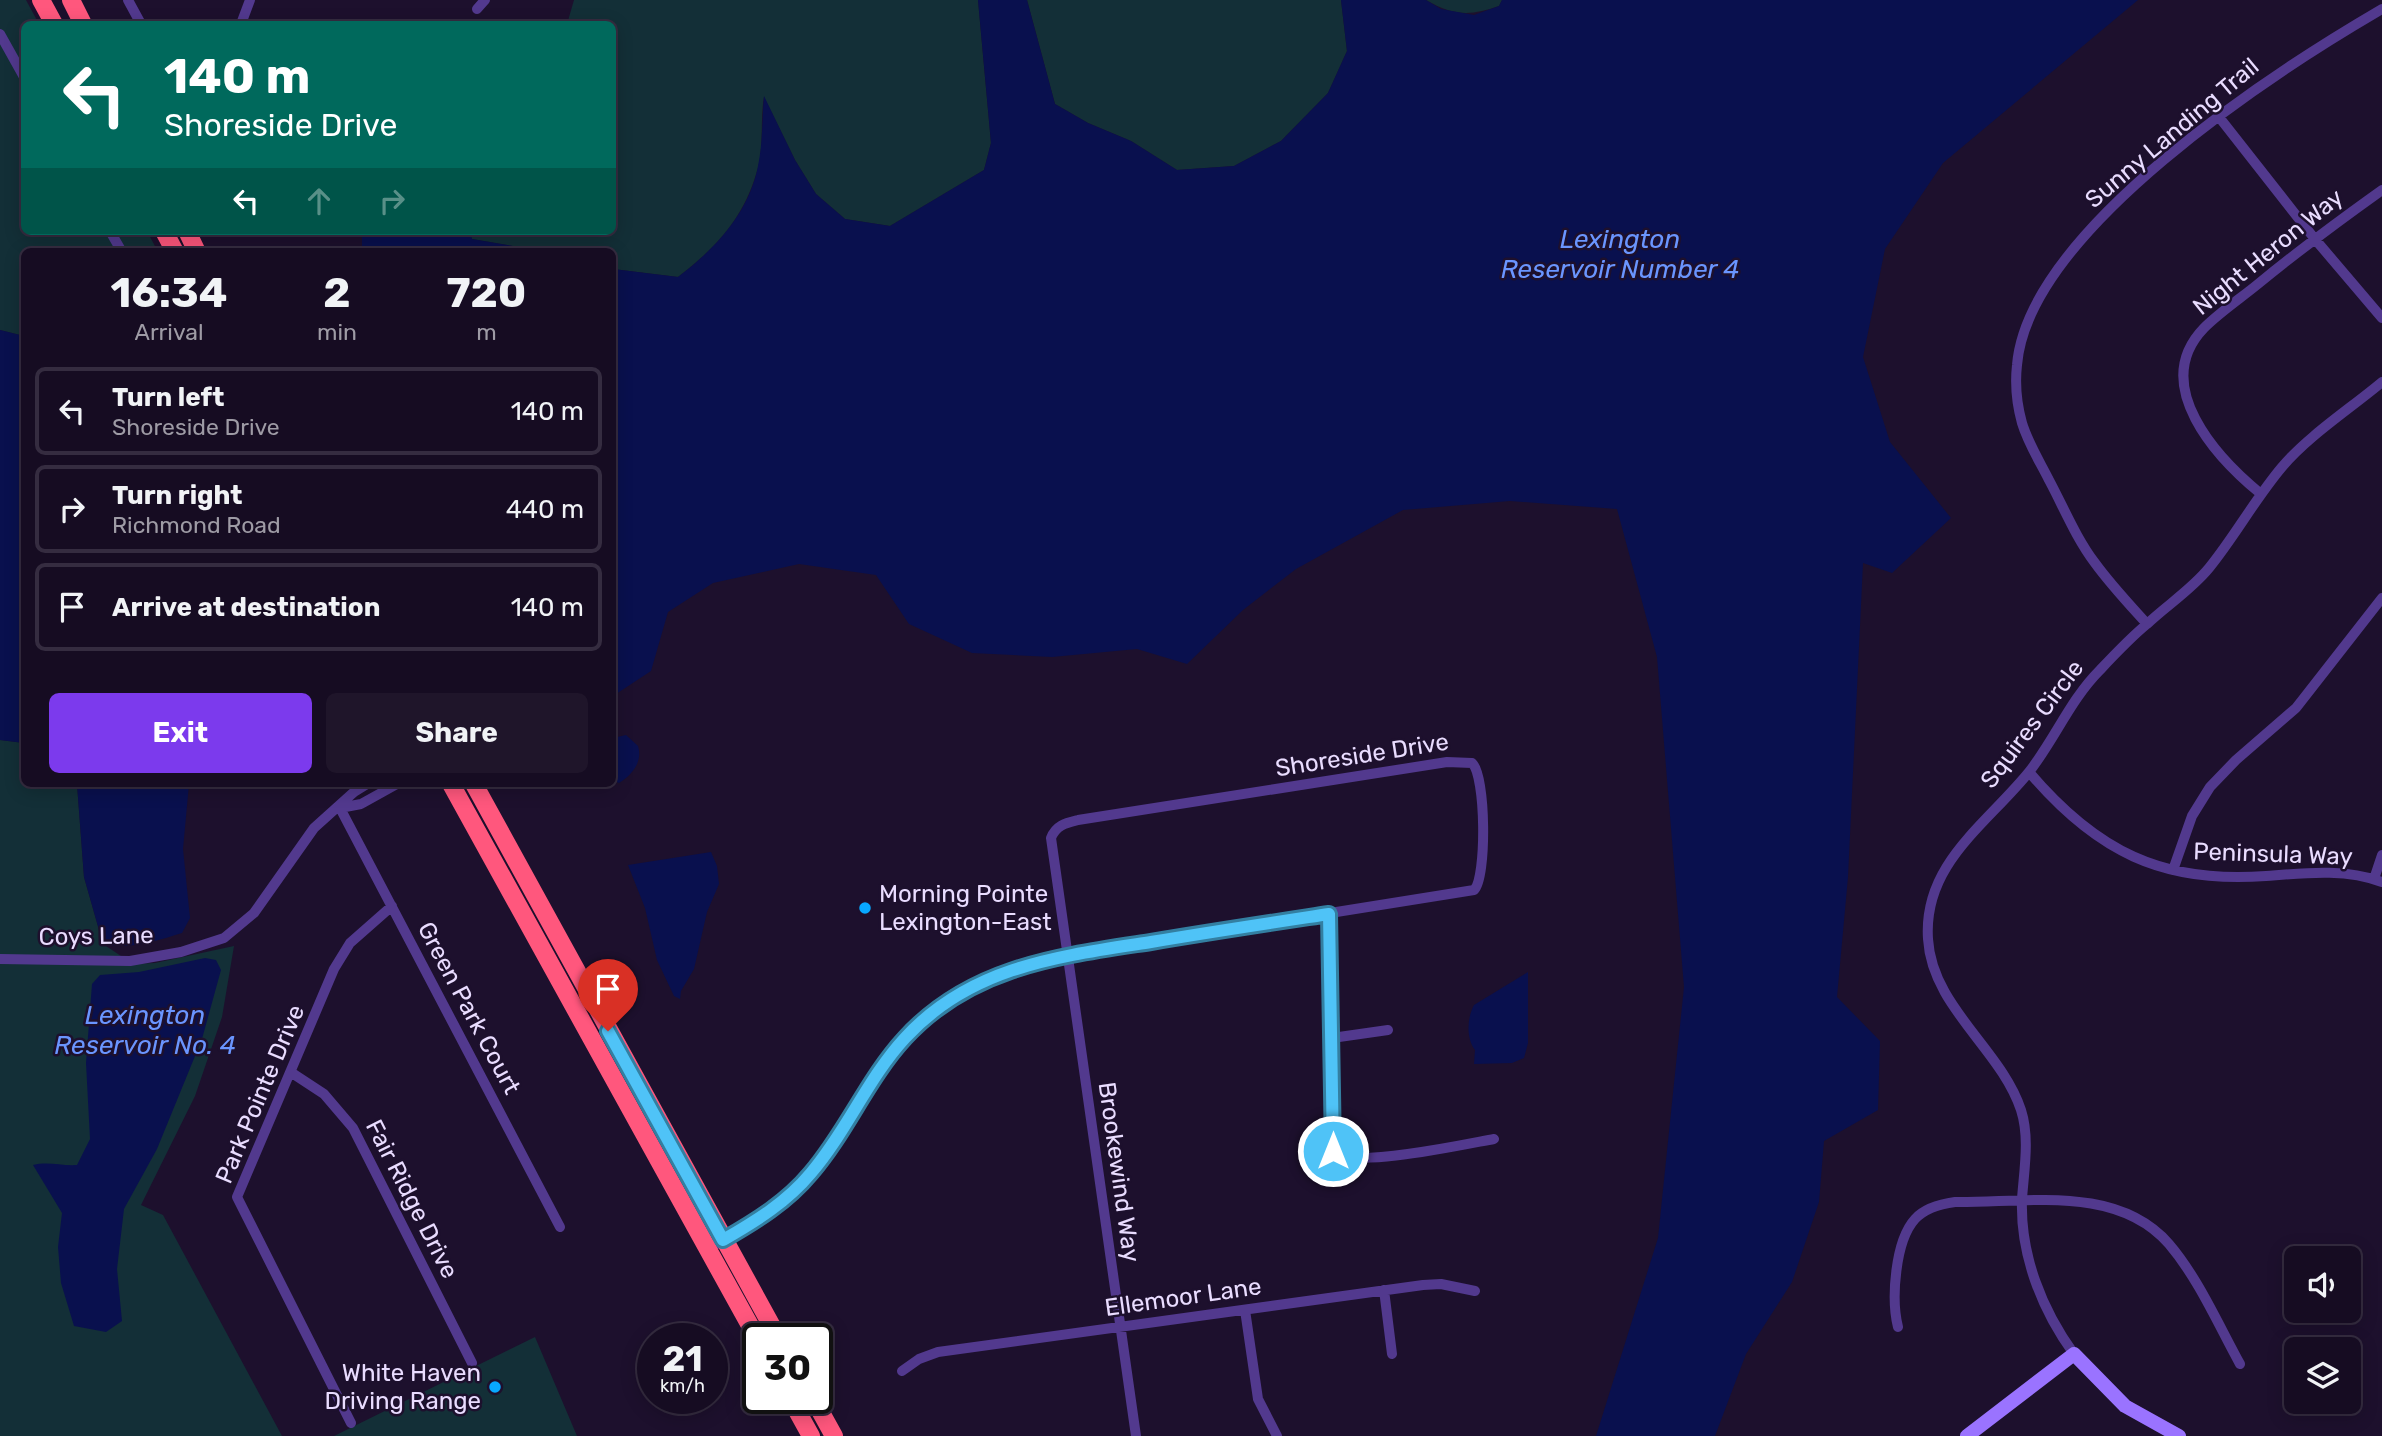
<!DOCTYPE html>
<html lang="en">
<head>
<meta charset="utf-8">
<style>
	:root { --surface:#160c22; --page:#1f152a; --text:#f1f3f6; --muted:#9e9ba5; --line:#352c40; --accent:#7c3aed }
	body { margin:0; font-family:Rubik,sans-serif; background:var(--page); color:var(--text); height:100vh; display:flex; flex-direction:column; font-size:26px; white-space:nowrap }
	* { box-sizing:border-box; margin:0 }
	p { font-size:23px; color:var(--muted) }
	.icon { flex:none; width:38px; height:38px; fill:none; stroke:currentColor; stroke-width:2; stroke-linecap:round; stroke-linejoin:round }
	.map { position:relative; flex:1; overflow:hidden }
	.details { position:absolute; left:21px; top:248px; width:595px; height:539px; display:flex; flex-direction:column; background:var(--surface); border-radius:10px; box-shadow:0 4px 18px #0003,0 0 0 2px var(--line) }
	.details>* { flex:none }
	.hud { position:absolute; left:21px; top:21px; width:595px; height:214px; border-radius:10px; box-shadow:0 4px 18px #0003,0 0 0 2px var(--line); background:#00695c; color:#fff; overflow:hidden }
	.controls { position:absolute; left:2284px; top:1246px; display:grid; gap:14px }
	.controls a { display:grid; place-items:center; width:77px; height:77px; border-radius:10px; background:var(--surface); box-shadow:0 4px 18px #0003,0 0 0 2px var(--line); font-size:35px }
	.speed { position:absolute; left:637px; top:1323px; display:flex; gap:14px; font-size:35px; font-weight:700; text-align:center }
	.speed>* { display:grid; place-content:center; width:91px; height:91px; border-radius:50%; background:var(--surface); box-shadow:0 4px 18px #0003,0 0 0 2px var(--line); line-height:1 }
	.speed small { font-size:18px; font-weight:400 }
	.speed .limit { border:4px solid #111; border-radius:10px; background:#fff; color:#111 }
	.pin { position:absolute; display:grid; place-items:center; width:60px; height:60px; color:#fff; margin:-72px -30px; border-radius:50% 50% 50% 0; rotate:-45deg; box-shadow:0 0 7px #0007 }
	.pin .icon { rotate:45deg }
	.me { position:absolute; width:77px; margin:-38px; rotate:0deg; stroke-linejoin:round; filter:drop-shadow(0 0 5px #0008) }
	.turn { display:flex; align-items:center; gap:24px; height:147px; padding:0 28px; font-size:32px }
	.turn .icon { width:91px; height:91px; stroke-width:2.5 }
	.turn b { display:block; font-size:49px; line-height:60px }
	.lanes { display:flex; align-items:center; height:66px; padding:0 28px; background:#0003; justify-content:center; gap:35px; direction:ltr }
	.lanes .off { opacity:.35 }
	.eta { display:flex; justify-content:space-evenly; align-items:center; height:119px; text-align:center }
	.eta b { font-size:42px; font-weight:700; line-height:49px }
	.cta { display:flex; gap:14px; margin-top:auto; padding:14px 28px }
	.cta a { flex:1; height:80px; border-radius:10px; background:var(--accent); color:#fff; font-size:28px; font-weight:700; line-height:80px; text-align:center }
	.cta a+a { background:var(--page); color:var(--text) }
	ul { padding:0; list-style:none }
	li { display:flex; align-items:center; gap:21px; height:88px; margin:0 14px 10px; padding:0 14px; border:4px solid var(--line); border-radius:10px }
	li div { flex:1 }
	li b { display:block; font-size:26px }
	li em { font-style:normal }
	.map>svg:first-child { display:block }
	.green { fill:#132f37 }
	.water { fill:#09104e }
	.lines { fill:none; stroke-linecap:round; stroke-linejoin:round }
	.street { stroke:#52398e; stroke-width:10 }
	.secondary { stroke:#9a73ff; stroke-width:14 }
	.highway { stroke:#ff577d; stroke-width:18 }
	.route-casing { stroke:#337fa1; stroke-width:18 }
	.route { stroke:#4fc3f7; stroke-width:12 }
	.poi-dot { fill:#08a8ff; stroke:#1d102d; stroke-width:2.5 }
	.labels { text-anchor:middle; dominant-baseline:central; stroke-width:5; stroke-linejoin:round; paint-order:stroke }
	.street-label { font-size:24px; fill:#e9dcff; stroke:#1d102d }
	.poi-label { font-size:24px; fill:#e9dcff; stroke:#1d102d; text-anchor:start }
	.water-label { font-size:26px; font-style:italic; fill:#6a95ff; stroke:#1d102d }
</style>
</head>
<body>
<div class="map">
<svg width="2382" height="1436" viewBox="0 0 2382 1436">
	<rect width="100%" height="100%" fill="#1d102d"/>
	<!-- green -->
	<path class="green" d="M0,0H26L39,24H24V231H147L158,252H24V336L0,330Z
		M574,0H978L991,143L984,170L890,226L845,219L816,194L795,160L764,97C760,120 764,146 758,168C744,218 718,246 678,277L613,269L612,252H524L519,247L472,239L469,231H612V24H567Z
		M1027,0H1341L1347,51L1328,93L1281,141L1234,166L1177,170L1131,141L1088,123L1055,104Z
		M1426,0H1502L1499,6C1471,16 1453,16 1426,0Z
		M0,740L24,743V784H77L84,877L103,944L133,964L155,963L234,946L222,1017L195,1096L141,1205L163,1215L282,1436H0Z
		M535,1337L577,1436H334Z"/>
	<!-- water -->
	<path class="water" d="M978,0H1027L1055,104L1088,123L1131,141L1177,170L1234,166L1281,141L1328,93L1347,51L1341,0H1426L1441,9L1474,15L1499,6L1502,0H2138L1943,163L1885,249L1863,357L1890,442L1951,518L1892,573L1863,563L1848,877L1837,997L1880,1041L1878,1110L1824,1141L1819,1202L1792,1282L1746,1354L1715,1436H1596L1658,1238L1684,987L1657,657L1617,509L1510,501L1403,510L1296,569L1243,610L1187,664L1137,649L1052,657L972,653L909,624L876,575L799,564L713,583L668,612L651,671L613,696V269L678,277C715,249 749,213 758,166C763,143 762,118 764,96L795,160L816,194L845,219L890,226L984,170L991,143Z
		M362,231H469L472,239L519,247L524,252H362Z
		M0,330L24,336V743L0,740Z
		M626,735L638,746C643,762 632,775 619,783L613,780V738Z
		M77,784H189L183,849L190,918L182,933C156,941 130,950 103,944L84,877Z
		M711,852L717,866L719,884L707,912L694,969L681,991L680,999L674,996L657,960L645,908L628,865Z
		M205,958L216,960L221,970L202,1039L157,1149L124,1209L117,1269L122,1321L106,1332L74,1326L61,1283L58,1247L62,1213L33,1165C48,1161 61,1166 77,1165L90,1139L86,1063L92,984L100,975L139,972Z
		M1528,972V1043L1524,1058L1512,1063L1474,1064L1475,1050C1466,1038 1467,1018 1474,1005Z"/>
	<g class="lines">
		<!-- street -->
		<path class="street" d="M128,0L141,24
			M477,9L485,0
			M241,24L250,0
			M0,34L24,77
			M2219,117L2314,238L2382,318
			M110,231L122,252
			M2261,494C2217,458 2149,385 2204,328C2220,312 2241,298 2258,284C2298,251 2340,220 2382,190
			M2147,624C2129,604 2111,585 2095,563C2076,538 2064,508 2049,480C2040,462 2028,443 2022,423C2017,405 2015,383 2017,365C2028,231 2274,72 2382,9
			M2029,772C2096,851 2162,884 2266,876C2304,873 2345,868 2382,882
			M340,808L560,1227
			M340,808L361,804L397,784
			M2173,870L2192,816L2210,787L2236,760L2296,708L2382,598
			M2374,879L2382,855
			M1329,914L1333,1151C1348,1170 1466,1144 1494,1139
			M0,959L130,961L181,952L224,938L254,913L314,828L354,792L367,784
			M1332,1038L1388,1030
			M292,1073L324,1094L353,1128L472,1363
			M707,1250C737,1231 770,1215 795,1190C827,1159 848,1118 872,1081C921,1005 982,974 1068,955L1474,890C1487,878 1486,775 1472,763L1447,762L1078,820C1066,823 1056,825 1051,838L1136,1436
			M1384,1290L1392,1354
			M1245,1310L1258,1399L1277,1436
			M1898,1327C1891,1299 1895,1241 1915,1219C1925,1208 1940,1204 1955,1202C2025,1203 2117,1184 2169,1244C2198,1278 2218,1324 2240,1364
			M2074,1354C2042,1310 2020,1255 2022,1199C2024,1170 2030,1138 2021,1110C2001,1049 1932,1007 1928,939C1923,864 1986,825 2029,772C2055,739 2070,700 2100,670C2115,654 2130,638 2147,624C2167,605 2191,590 2209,568C2235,536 2255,499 2282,467C2308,436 2351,408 2382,382
			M902,1371L919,1359L938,1352L1423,1285L1441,1284L1475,1291
			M351,1423L237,1197L334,969L350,943L392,906"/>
		<!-- secondary -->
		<path class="secondary" d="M1967,1436L2074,1354L2125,1406L2179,1436"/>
		<!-- highway -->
		<path class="highway" d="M41,0L54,24
			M71,0L83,24
			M164,231L175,252
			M187,231L197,252
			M451,784L758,1340
			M474,784L779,1339
			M790,1398L811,1436
			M813,1398L834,1436"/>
	</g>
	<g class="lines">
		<!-- route casing -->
		<g class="route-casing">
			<path id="route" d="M608,1031L723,1240C756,1221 787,1202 811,1173C847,1131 868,1078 905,1038C971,966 1060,956 1151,942C1210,932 1270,923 1329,914L1333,1151"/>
		</g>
		<!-- route -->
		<use href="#route" class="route"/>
	</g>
	<!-- markers -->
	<g class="poi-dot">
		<circle cx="865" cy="908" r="7"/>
		<circle cx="495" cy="1387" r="7"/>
	</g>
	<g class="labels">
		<!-- street labels -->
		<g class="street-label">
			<text transform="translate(2172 133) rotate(-40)">Sunny Landing Trail</text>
			<text transform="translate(2268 252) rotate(-39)">Night Heron Way</text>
			<text transform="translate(2032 724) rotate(-53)">Squires Circle</text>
			<text transform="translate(1362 755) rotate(-9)">Shoreside Drive</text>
			<text transform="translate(2273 854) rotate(2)">Peninsula Way</text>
			<text transform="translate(96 936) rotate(-1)">Coys Lane</text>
			<text transform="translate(469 1008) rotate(62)">Green Park Court</text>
			<text transform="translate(260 1094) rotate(-67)">Park Pointe Drive</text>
			<text transform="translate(1119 1172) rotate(82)">Brookewind Way</text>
			<text transform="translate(412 1199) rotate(63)">Fair Ridge Drive</text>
			<text transform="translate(1183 1297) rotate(-8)">Ellemoor Lane</text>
		</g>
		<!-- poi labels -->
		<g class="poi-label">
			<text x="879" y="894">Morning Pointe<tspan x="879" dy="28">Lexington-East</tspan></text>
			<text x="481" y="1373" text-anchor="end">White Haven<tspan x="481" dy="28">Driving Range</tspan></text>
		</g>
		<!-- water labels -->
		<g class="water-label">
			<text x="1620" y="239">Lexington<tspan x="1620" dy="30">Reservoir Number 4</tspan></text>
			<text x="145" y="1015">Lexington<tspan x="145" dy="30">Reservoir No. 4</tspan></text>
		</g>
	</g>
</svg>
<div class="controls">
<a><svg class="icon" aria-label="sound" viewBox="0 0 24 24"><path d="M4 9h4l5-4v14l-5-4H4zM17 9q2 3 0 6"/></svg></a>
<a><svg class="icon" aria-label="layers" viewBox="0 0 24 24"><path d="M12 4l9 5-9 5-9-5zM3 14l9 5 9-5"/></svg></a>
</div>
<div class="speed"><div>21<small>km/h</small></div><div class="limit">30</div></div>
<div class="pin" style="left:608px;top:1031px;background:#d93025"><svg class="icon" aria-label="arrive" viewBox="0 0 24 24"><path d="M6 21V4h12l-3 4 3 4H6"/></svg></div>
<svg class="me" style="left:1333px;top:1151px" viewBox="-20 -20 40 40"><circle r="17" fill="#4fc3f7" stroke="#fff" stroke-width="3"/><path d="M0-11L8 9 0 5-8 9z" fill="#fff"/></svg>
<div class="hud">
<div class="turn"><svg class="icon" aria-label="left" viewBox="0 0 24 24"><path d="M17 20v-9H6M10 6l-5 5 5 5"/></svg><div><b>140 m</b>Shoreside Drive</div></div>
<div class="lanes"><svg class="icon" aria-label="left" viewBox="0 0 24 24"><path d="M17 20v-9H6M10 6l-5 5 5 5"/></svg><svg class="icon off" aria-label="ahead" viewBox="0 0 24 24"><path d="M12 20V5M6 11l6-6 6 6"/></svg><svg class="icon off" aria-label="right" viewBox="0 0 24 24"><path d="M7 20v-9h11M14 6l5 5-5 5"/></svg></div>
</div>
<section class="details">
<div class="eta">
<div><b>16:34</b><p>Arrival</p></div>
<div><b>2</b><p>min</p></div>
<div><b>720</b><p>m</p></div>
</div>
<ul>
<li><svg class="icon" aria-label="left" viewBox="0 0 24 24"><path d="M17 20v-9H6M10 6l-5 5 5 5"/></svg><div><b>Turn left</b><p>Shoreside Drive</p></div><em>140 m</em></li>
<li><svg class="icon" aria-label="right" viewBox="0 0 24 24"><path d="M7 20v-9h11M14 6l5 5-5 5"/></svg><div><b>Turn right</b><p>Richmond Road</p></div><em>440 m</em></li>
<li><svg class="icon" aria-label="arrive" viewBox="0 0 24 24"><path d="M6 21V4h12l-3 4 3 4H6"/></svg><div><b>Arrive at destination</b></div><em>140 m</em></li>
</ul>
<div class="cta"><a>Exit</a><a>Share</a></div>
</section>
</div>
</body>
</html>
